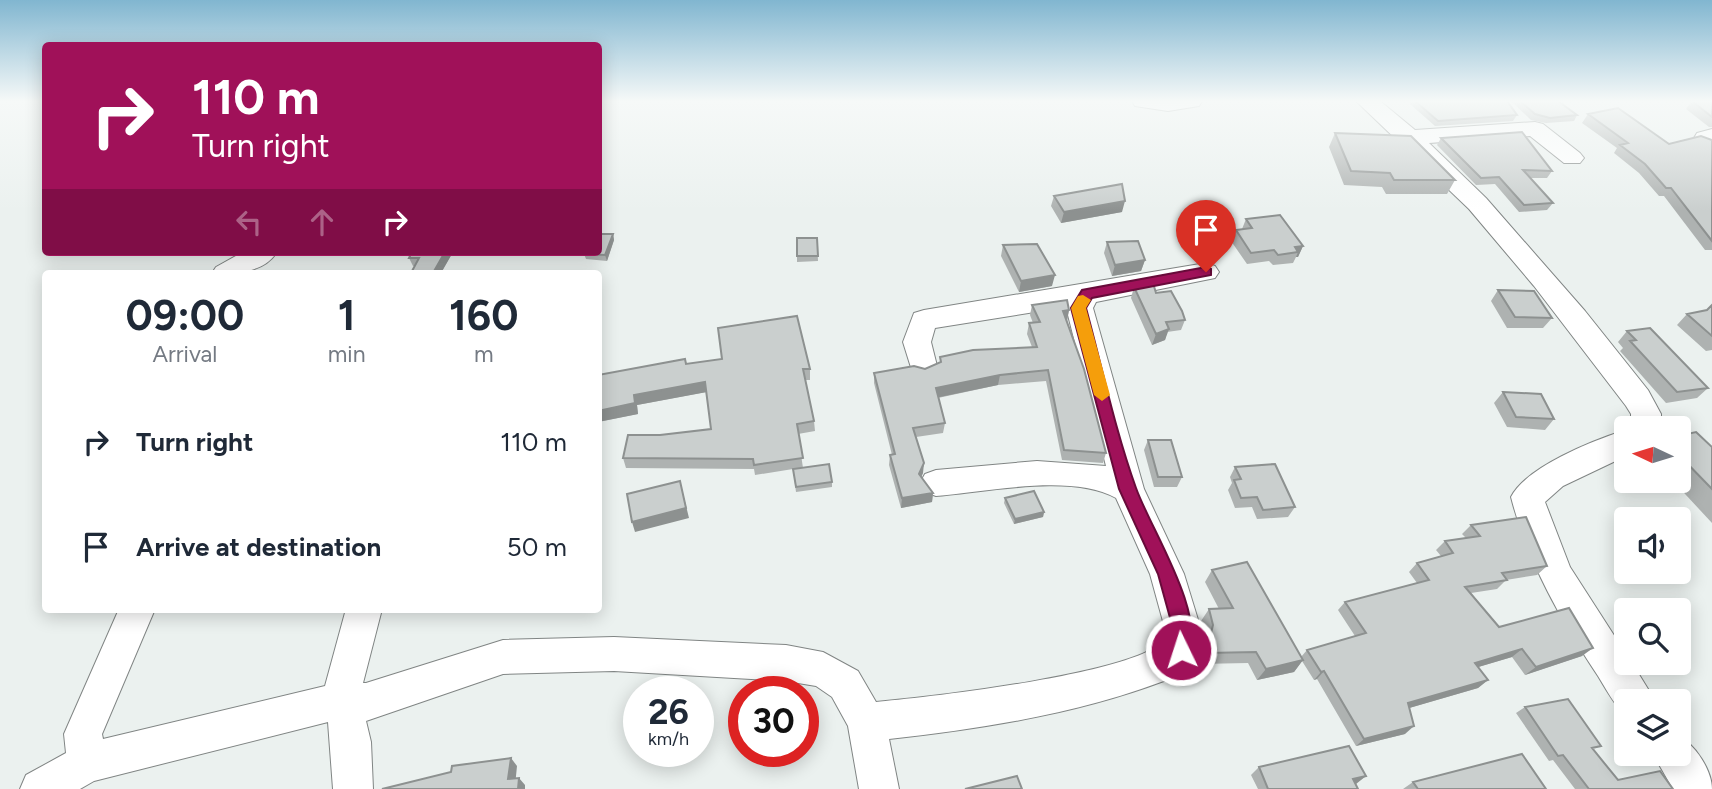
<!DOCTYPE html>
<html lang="en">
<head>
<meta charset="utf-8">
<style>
	:root { --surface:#fff; --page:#f2f2f3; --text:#1f2937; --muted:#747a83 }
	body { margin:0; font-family:Figtree,sans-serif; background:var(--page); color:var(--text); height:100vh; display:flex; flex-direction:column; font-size:26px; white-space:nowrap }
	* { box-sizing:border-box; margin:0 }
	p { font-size:23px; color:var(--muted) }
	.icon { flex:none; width:38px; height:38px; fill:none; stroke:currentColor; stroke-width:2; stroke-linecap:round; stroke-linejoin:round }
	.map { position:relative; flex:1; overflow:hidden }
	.side { position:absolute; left:42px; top:270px; width:560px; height:343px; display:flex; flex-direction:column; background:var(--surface); border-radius:7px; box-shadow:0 4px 18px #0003 }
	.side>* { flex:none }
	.banner { position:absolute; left:42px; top:42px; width:560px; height:214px; border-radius:7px; box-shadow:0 4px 18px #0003; background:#a01159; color:#fff; overflow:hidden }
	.needle { width:46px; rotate:274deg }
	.fabs { position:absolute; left:1614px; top:416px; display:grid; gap:14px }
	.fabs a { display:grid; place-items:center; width:77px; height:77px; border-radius:7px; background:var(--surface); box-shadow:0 4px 18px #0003; font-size:35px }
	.speed { position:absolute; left:623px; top:676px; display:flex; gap:14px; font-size:35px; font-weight:700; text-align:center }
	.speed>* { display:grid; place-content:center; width:91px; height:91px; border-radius:50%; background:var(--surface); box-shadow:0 4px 18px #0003; line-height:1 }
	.speed small { font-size:18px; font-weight:400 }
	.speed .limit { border:10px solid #d22; background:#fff; color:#111 }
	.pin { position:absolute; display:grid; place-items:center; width:60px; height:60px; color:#fff; margin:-72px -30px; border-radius:50% 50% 50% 0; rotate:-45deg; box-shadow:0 0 7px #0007 }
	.pin .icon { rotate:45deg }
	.me { position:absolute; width:77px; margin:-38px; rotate:356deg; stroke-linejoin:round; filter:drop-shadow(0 0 5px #0008) }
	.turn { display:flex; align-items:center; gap:24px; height:147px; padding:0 35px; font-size:32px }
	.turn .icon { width:91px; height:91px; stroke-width:2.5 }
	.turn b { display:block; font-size:49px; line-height:60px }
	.lanes { display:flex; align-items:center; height:66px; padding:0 35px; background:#0003; justify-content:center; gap:35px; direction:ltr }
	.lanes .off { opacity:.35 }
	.eta { display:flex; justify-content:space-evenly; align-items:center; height:119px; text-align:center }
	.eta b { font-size:42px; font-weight:700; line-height:49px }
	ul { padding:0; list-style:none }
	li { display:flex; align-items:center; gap:21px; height:105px; padding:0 35px }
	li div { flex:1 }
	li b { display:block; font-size:26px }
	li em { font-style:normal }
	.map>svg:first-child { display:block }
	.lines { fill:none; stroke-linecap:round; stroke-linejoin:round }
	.minor-casing { stroke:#808584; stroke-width:2 }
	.minor { fill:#fff; fill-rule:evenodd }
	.wall { fill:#aeb2b1 }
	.shaded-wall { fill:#8d9190 }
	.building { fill:#cacfce; stroke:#8d9190; stroke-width:2 }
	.route { fill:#a01159; stroke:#680b3a; stroke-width:2 }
	.slow { fill:#f59e0b }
</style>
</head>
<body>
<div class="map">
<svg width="1712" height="789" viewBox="0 0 1712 789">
	<rect width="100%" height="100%" fill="#ebf1ef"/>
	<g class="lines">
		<!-- minor casing -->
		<g class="minor-casing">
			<path id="minor" d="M1132,101H1202L1199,106L1168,111L1135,106Z
				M1356,101H1380L1415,130L1535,122L1543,124L1580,153L1584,158L1580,163H1564L1530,136L1429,143L1486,198L1585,311L1648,390L1661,414V429H1631V414L1626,406L1534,286L1469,209Z
				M1712,129V149L1697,143L1694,138L1697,133Z
				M243,252H277C263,274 235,273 212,273L216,267Z
				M1206,263L1215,266L1219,272L1215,278L1096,302L1093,308L1144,489L1184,574L1203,636L1194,662L1182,674C1088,712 989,728 889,739L899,789H859L848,726L832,697L816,686L786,681L614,671L503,674L366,721L371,742L373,789H333L328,722L94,781L80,789H20L26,775L66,753L64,734L119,609H155L102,734L103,739L325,686L346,609H382L363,683H366L503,640L614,637L786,645L823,652L858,671L876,702C921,698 1152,673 1167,636L1150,574L1116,498C1072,473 986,492 936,496L925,492L920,483L925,474L936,470L1037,461L1106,466L1066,307L935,328L931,342L937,366L933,374L923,377L913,374L903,342L914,313L924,310Z
				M1626,430V456L1563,486L1545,502L1570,567L1626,654V663H1632L1656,702H1626V716C1615,706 1606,689 1598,676C1561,620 1528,563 1511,497C1526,467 1594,440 1626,430Z
				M1678,737C1695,743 1712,771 1712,789H1673L1653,754H1678Z"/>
		</g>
		<!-- minor -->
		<use href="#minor" class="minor"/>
	</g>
	<!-- wall -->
	<path class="wall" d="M1411,101H1507L1517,115L1513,121L1435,126L1410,104Z
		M1511,101H1558L1577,115L1574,121L1546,123L1531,120Z
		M1692,101H1712V127H1709L1686,109Z
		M1588,114L1669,144L1712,140V250H1705L1664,196H1659L1639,173L1614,153L1617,148L1582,123Z
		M1335,133L1455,180L1447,194H1386L1382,187L1344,185L1329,147Z
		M1441,138L1552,171L1547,178H1530L1553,203L1547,210L1519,212L1495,184L1476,185L1437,145Z
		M1054,196L1122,212L1061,223L1051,206Z
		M1246,219L1303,246L1298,257H1296L1293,263L1273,265L1269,261L1247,264L1231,241L1236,230L1242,229Z
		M613,234L614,240L607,261L586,259L584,254Z
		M797,238H817L818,261L797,262Z
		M1107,242L1145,260L1141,271L1112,276L1104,253Z
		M1003,245L1052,286L1019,292L1001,256Z
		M453,252L441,273H411L415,266H413L409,258Z
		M1134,287L1156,293L1185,320L1181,330L1167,332L1165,340L1152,345L1131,298Z
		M1498,290L1552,318L1543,328H1507L1491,301Z
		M1032,305L1069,310L1067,320L1106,453L1103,463L1062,460L1046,381L998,385L938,398L945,423L943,433L916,437L923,473L921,477L933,493L932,502L901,508L889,465L890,455H892L874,383V373L925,369L940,363V357L1032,347L1027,334L1029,323H1033L1030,315Z
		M1712,305V350L1706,351L1677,325L1687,314L1707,310Z
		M1627,331L1708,388L1697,398L1666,403L1620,351L1623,348L1618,342Z
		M686,364L810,369V380H805L814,421L815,431L798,434L803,468L832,482V487L796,492L793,469L755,475L754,469L626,468L623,458L660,435L711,429L706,392L637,405L638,414L598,422Z
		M1503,392L1554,419L1545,430L1507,427L1494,403Z
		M1678,436L1712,447V523L1673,481H1678Z
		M1148,440L1182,477L1177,487H1154L1144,450Z
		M1235,467L1295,507L1288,517L1257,519L1252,507L1235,508L1228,490L1232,483L1230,477Z
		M1005,498L1044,512L1043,517L1014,524L1004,503Z
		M1471,525L1547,566L1537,575L1506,580L1497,589L1471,593L1499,627L1582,656L1525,675L1512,657L1478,667L1488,680L1478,688L1409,708L1405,734L1356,746L1317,679L1314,680L1302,661L1294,672L1257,680L1248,663L1198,664L1205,637L1201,621L1209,609H1219L1205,582L1212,570L1301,657L1307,650L1355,636L1338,610L1345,602L1417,583L1409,572L1417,563L1441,556L1436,550L1445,541L1466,538L1462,534Z
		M1525,707L1594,750L1618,780L1673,789H1575L1553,760L1549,761L1516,713Z
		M1259,767L1366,776L1355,784L1358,789H1258L1251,775Z
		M1413,782L1546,789H1403Z"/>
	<!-- shaded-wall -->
	<path class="shaded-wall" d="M1125,201L1122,212L1061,223L1064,212Z
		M613,234L614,240L607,261L605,255Z
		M1303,246L1298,257H1296L1298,252L1295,247Z
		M445,252H453L441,273H433Z
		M1145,260L1141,271L1112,276L1115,265Z
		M1055,275L1052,286L1019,292L1021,281Z
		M1069,310L1067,321L1063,311Z
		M1169,329L1165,340L1152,345L1156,334Z
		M1000,375L998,385L935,398L936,388Z
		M705,382L707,392L637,405L638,414L598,422V411L634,395Z
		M924,463L923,473L918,484L919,474Z
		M680,481L689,518L635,532L632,522Z
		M933,493L932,502L901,508L902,498Z
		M1044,512L1043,517L1014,524L1015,519Z
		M1593,648L1582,656L1525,675L1536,667Z
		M1522,649L1512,657L1465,671L1475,663Z
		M1303,660L1294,672L1257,680L1266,669Z
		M1324,671L1317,679L1314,680L1321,672Z
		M1488,680L1478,688L1399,711L1408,703Z
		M1414,726L1405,734L1356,746L1364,739Z
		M511,758L517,766L515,786L508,779Z
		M1366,776L1356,784L1344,787L1353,779Z
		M519,778L525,785V789H518Z"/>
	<!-- building -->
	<path class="building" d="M1415,101H1507L1517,115L1438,121Z
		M1520,101H1558L1577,115L1550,118L1535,114Z
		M1692,101H1712V117Z
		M1618,108L1669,144L1701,136L1712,140V241L1671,188H1666L1645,164L1620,145L1628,143L1588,114Z
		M1522,132L1552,171L1523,170L1553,203L1524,205L1499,177L1481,178L1441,138Z
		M1335,133L1411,136L1455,180H1394L1390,173L1351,171Z
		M1122,184L1125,201L1064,212L1054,196Z
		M1280,215L1303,246L1295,247L1298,252L1278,255L1274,250L1251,253L1236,230L1252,228L1246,219Z
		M598,234H613L605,255L584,254L585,252H598Z
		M797,238H817L818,256H797Z
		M1138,241L1145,260L1115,265L1107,242Z
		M1037,244L1055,275L1021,281L1003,245Z
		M412,252H445L433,273H411L419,258H409Z
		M1153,283L1156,293L1171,291L1182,311L1185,320L1166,322L1169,329L1156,334L1134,287Z
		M1498,290L1534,291L1552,318L1515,317Z
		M1067,300L1069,310L1063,311L1084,369L1106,453L1064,450L1048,370L1000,375L936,388L945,423L913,428L924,463L919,474L933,493L902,498L890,455L895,454L874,373L914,366L925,369L941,362L940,357L973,350L1037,347L1029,323L1040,322L1032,305Z
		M1712,305V336L1687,314L1707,310Z
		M797,316L810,369H803L814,421L797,424L803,458L754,465L753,459L623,458L628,435H660L711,429L705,382L634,395L635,403L598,411V375L685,359L686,364L722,359L718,328Z
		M1650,328L1708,388L1677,392L1630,341L1636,340L1627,331Z
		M1503,392L1541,394L1554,419L1516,417Z
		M1696,432L1712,447V489L1678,454V436Z
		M1148,440H1171L1182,477H1158Z
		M829,464L832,482L796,487L793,469Z
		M1275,464L1295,507L1263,510L1257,497L1241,498L1234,480L1241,479L1235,467Z
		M680,481L686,508L632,522L627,494Z
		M1034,491L1044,512L1015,519L1005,498Z
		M1526,517L1547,566L1502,573L1507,580L1465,587L1499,627L1569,608L1593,648L1536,667L1522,649L1475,663L1488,680L1408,703L1414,726L1364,739L1324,671L1321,672L1307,650L1366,633L1345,602L1429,580L1417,563L1453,553L1445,541L1480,536L1471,525Z
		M1247,562L1303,660L1266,669L1256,652L1206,653L1213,625L1209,609L1233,608L1212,570Z
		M1568,699L1601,746L1592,748L1618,780L1660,771L1673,789H1589L1563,755L1558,756L1525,707Z
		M1349,746L1366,776L1353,779L1358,789H1268L1259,767Z
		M1522,754L1546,789H1418L1413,782Z
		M511,758L508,779L519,778L518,789H382L451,772L452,766Z
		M1017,776L1022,789H965Z"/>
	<!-- sky -->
	<linearGradient id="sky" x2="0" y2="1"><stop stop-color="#81b6d0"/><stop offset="0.48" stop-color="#f6f9f8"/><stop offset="1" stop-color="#f6f9f8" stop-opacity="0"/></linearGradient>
	<rect width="1712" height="211" fill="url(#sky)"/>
	<!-- route -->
	<path class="route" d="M1206,267L1211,269V275L1092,298L1086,308C1102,367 1115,430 1136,488C1151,530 1207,614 1188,657L1181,660L1174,657L1171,650L1175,636L1158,574L1119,489L1071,308L1082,290Z"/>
	<!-- slow -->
	<path class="slow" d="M1083,295L1091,300L1086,308L1110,395L1102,401L1094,395L1071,308L1078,296Z"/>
</svg>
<div class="fabs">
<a><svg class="needle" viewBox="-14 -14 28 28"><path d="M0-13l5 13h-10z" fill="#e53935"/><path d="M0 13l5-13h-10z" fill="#747a83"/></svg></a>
<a><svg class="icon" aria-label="sound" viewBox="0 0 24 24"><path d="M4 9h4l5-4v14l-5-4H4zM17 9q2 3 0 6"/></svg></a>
<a><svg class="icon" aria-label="search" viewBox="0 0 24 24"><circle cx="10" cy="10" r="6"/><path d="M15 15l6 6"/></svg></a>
<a><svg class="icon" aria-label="layers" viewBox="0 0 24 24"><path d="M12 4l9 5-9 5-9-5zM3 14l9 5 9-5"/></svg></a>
</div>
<div class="speed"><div>26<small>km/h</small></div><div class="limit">30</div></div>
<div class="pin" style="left:1206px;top:272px;background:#d93025"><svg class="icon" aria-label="arrive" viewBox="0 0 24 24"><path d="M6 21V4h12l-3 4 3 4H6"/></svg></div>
<svg class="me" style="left:1181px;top:650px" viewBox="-20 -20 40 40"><circle r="17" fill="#a01159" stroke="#fff" stroke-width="3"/><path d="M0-11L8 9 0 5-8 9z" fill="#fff"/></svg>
<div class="banner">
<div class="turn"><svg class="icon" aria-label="right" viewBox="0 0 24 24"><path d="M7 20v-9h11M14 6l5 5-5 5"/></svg><div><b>110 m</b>Turn right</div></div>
<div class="lanes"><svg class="icon off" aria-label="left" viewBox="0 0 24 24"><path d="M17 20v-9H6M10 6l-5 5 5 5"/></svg><svg class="icon off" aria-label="ahead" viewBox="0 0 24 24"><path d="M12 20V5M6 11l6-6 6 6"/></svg><svg class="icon" aria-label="right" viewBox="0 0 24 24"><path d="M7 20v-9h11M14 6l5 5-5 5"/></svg></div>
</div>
<section class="side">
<div class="eta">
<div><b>09:00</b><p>Arrival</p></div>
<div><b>1</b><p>min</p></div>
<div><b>160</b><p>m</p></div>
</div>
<ul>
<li><svg class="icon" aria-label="right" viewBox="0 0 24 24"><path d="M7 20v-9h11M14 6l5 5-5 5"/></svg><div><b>Turn right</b></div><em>110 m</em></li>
<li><svg class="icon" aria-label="arrive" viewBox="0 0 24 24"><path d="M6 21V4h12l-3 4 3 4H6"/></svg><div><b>Arrive at destination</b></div><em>50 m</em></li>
</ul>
</section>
</div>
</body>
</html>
